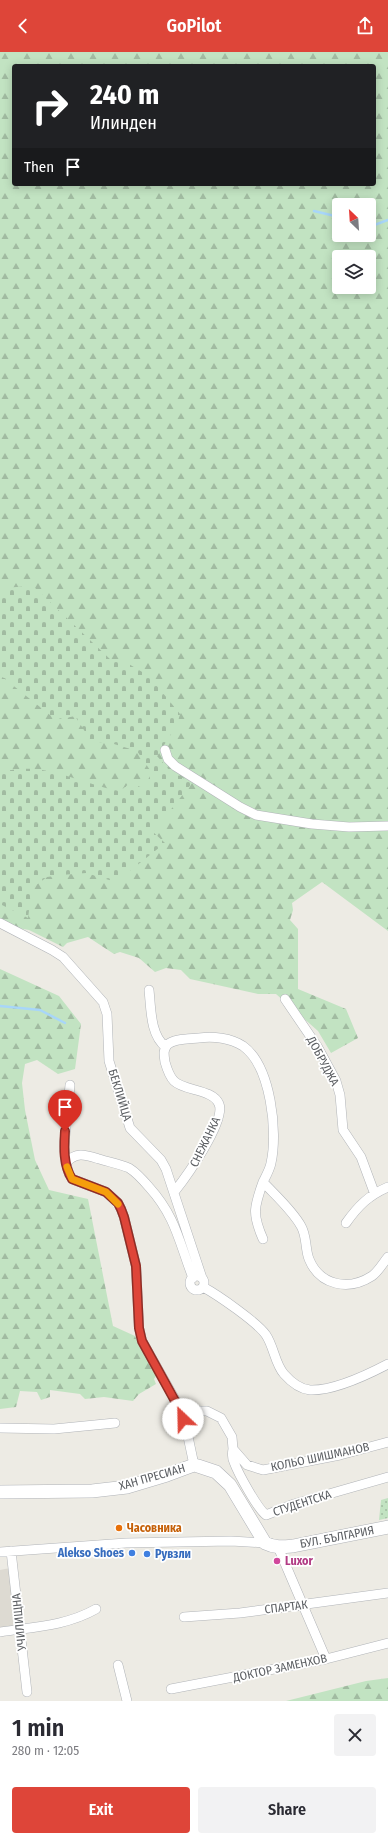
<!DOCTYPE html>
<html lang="en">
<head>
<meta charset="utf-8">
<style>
	:root { --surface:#fff; --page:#f2f2f3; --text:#2b2b33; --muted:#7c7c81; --accent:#de4539 }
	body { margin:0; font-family:"Fira Sans Condensed",sans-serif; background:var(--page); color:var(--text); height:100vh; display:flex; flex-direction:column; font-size:15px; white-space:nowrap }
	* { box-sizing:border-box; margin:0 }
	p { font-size:13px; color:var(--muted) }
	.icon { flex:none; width:22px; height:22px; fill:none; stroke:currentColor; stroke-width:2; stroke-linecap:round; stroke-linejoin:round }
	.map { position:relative; height:1649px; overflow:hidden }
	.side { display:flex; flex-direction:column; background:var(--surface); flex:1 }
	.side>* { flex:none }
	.guide { position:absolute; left:12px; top:12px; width:364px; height:122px; border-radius:4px; box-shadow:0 2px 10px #0003; background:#202124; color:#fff; overflow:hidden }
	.needle { width:26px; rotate:335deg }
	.buttons { position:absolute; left:332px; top:146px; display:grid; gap:8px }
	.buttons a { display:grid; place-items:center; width:44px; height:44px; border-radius:4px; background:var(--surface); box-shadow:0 2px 10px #0003; font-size:20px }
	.pin { position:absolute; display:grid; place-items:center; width:34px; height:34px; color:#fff; margin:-41px -17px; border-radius:50% 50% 50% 0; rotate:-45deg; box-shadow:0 0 4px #0007 }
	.pin .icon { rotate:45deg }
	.me { position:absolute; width:44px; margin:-22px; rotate:336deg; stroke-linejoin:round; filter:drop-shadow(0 0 3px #0008) }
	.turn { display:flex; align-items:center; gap:14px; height:84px; padding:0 12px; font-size:18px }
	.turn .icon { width:52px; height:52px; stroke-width:2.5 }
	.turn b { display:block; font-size:28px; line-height:34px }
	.then { display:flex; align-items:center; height:38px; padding:0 12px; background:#0003; gap:8px; font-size:15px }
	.round { display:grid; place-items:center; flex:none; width:42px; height:42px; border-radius:4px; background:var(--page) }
	.headline { display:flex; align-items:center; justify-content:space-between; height:68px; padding:0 12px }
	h1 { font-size:24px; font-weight:600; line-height:30px }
	.cta { display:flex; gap:8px; margin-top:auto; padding:8px 12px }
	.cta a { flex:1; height:46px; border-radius:4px; background:var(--accent); color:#fff; font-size:16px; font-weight:600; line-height:46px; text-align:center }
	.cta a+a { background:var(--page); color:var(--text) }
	header { display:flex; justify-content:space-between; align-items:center; height:52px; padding:0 12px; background:var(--accent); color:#fff; font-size:18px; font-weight:600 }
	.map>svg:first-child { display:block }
	.education { fill:#dddad2 }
	.grass { fill:url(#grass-dots) }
	.forest { fill:url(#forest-firs); fill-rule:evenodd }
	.cemetery { fill:url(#cemetery-stones) }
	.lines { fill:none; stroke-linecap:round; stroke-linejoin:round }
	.stream { stroke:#a8d6f9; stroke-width:2.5 }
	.street-casing { stroke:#b1b4b8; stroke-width:10 }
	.secondary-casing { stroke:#b0b3b8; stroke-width:14 }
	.street { stroke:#fff; stroke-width:9 }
	.secondary { stroke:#fff; stroke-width:13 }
	.route-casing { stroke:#902d25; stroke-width:10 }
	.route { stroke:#de4539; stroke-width:7 }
	.slow { stroke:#f59e0b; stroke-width:7 }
	.food-dot { fill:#e8710a; stroke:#fff; stroke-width:1.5 }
	.shop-dot { fill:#3f7fe0; stroke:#fff; stroke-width:1.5 }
	.hotel-dot { fill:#d1479c; stroke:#fff; stroke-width:1.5 }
	.labels { text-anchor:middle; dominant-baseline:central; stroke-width:3.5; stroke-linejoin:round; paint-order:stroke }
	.street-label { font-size:12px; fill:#5c5f63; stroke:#fff }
	.food-label { font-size:12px; font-weight:bold; fill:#c56008; stroke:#fff; text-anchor:start }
	.shop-label { font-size:12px; font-weight:bold; fill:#366cbe; stroke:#fff; text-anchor:end }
	.hotel-label { font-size:12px; font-weight:bold; fill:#b23c85; stroke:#fff; text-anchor:start }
</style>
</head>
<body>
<header><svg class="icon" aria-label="back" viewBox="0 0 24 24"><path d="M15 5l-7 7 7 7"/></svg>GoPilot<svg class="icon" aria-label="share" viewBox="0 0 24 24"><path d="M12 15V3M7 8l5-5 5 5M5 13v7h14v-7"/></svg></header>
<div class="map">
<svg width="388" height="1649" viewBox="0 0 388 1649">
	<defs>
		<pattern id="grass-dots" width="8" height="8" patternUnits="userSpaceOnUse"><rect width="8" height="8" fill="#c2e3c2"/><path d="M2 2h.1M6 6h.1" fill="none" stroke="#a1bba1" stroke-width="1.8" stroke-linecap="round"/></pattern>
		<pattern id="forest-firs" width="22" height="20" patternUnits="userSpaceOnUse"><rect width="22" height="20" fill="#c2e3c2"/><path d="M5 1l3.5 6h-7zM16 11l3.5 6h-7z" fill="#a1bba1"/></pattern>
		<pattern id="cemetery-stones" width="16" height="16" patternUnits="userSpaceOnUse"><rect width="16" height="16" fill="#c2e3c2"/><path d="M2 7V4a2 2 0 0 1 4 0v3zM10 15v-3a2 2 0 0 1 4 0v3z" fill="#a1bba1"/></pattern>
	</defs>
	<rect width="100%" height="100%" fill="#edebe4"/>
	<!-- education -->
	<path class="education" d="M10,1516L17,1576L0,1578V1518Z"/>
	<!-- grass -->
	<path class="grass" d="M388,1446V1466L379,1468L381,1448Z"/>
	<!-- forest -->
	<path class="forest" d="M0,0H388V879L322,830L292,851L293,858L290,868L298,877V937L346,957L358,986L331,1001L318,979L276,942H258L190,927L181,918L166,916L155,920L139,906L120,900L114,902L88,885L67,891L63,895L29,878L0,873ZM14,14H374V132H14ZM339,153H369V183H339ZM339,205H369V235H339Z
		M0,917L59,944L81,972L75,1017L58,1022L37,1008L25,1012L22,1031L25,1058L35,1108L49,1138L88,1147L113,1274L135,1284L156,1324L154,1327L156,1332L139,1342L133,1349L104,1345L85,1347L80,1342L50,1338V1345L41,1348L37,1340L20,1339L16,1355L0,1357Z
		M388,1626V1649H286L366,1629Z"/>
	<!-- cemetery -->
	<path class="cemetery" d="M33,534L112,609L122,608L149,624L180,662L177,673L157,704L170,719L192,731L153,780L165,791L116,830L86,821L61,823L47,825L32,836L28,866L0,852V710L4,719C13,718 23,716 32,717C63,719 90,734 120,739L130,731L143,736L152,721L137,699L114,692L91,689L75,664L61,667L50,663L0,623V536Z"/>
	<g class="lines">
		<!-- stream -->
		<path class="stream" d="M314,159L339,165
			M369,175L388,168
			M0,954L40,958L65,971"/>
		<!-- street casing -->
		<g class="street-casing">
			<path id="street" d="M165,698L168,707L175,714L240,755L256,763L312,772L349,775L388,774
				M0,871L52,898L63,905L103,950L107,962L109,1009L130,1076L161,1108L166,1117L202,1226
				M149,938C151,955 150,984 166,995
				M285,947L317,994L336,1029L340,1043L343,1078L361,1105L374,1140
				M66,1111L64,1095L70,1033
				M175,1139C186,1125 226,1069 219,1052C213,1037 184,1039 174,1029C169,1024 167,1017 165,1010C164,1003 163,998 167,993C174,986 191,987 199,986C213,984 231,986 243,994C271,1014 278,1080 271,1111C270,1117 266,1124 263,1130C276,1144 292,1158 301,1174C307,1184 305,1197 309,1207C320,1234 349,1239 372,1224C378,1220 383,1211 388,1205
				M346,1171C358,1154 369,1143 388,1135
				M263,1187C252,1162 254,1155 263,1130
				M190 1231a7 7 0 1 1 14 0a7 7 0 1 1-14 0Z
				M203,1235C218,1243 258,1271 266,1283C274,1295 275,1312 284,1322C291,1330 300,1337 310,1338C334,1339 367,1323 388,1312
				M186,1375L181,1358L142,1289L139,1276L136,1214L124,1165L121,1157L118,1151L106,1140L72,1127L69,1122L66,1111C76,1099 86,1103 99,1107C109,1110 120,1112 129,1116C137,1121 143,1128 149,1135C176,1165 179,1190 193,1226
				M0,1376L54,1377L115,1371
				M233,1397C232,1402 232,1406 234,1410C238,1421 257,1456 266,1463L294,1452L388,1425
				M194,1413L186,1375L200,1359H207L221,1366L232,1385L233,1397L247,1413L263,1418L340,1403L388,1390
				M278,1495L326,1607
				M11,1499L27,1640
				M0,1500L126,1491L231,1489L265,1491
				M184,1565L240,1561L388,1541
				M0,1580C33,1575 66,1574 96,1557
				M118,1613L127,1649
				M171,1637L326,1607L388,1591"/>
		</g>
		<!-- secondary casing -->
		<g class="secondary-casing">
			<path id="secondary" d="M0,1440L92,1439L127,1435L167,1423L194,1413L198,1414L216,1420L230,1433L265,1491C275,1496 283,1495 293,1494L388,1475"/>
		</g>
		<!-- street -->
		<use href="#street" class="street"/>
		<!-- secondary -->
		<use href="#secondary" class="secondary"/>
	</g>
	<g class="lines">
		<!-- route casing -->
		<g class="route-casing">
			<path id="route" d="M65,1079C64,1095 63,1113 72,1127L106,1140L118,1151L121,1157L124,1165L136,1214L139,1276L142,1289L180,1358L183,1367"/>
		</g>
		<!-- route -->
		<use href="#route" class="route"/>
		<!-- slow -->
		<path class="slow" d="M67,1115L72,1127L106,1140L118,1152"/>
	</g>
	<!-- markers -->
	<circle class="food-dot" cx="119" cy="1476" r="4"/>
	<g class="shop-dot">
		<circle cx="132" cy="1501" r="4"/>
		<circle cx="147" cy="1502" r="4"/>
	</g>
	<circle class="hotel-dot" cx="277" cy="1509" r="4"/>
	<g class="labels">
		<!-- street labels -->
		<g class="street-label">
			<text transform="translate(323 1009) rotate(62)">ДОБРУДЖА</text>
			<text transform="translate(120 1043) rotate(73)">БЕКЛИЙЦА</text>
			<text transform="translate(205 1090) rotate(-64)">СНЕЖАНКА</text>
			<text transform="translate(320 1405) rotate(-12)">КОЛЬО ШИШМАНОВ</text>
			<text transform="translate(152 1425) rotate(-16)">ХАН ПРЕСИАН</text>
			<text transform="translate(302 1451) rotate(-18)">СТУДЕНТСКА</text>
			<text transform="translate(337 1485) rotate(-11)">БУЛ. БЪЛГАРИЯ</text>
			<text transform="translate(286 1555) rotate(-7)">СПАРТАК</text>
			<text transform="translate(19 1570) rotate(-96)">УЧИЛИЩНА</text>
			<text transform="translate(280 1616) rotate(-12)">ДОКТОР ЗАМЕНХОВ</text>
		</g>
		<!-- food labels -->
		<g class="food-label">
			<text x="127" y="1476">Часовника</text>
		</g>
		<!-- shop labels -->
		<g class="shop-label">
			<text x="124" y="1501">Alekso Shoes</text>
			<text x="155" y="1502" text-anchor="start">Рувзли</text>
		</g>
		<!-- hotel labels -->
		<g class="hotel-label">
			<text x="285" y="1509">Luxor</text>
		</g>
	</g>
</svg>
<div class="buttons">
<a><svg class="needle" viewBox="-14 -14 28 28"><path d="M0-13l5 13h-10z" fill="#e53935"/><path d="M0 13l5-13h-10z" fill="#7c7c81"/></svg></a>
<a><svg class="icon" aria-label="layers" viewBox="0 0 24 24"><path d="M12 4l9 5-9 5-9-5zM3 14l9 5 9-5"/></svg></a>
</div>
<div class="pin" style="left:65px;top:1079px;background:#d93025"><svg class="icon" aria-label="arrive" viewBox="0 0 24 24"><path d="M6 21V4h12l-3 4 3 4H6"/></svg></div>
<svg class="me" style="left:183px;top:1367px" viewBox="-20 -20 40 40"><circle r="19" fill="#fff"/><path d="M0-13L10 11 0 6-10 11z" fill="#de4539"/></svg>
<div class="guide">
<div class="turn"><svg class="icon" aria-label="right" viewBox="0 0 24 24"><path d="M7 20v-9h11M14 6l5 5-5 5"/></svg><div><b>240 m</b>Илинден</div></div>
<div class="then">Then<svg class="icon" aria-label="arrive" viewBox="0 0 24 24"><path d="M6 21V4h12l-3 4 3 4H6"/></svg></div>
</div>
</div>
<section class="side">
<div class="headline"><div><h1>1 min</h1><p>280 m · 12:05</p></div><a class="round"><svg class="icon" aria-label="close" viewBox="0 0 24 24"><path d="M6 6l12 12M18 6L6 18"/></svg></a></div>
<div class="cta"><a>Exit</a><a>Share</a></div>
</section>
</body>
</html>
